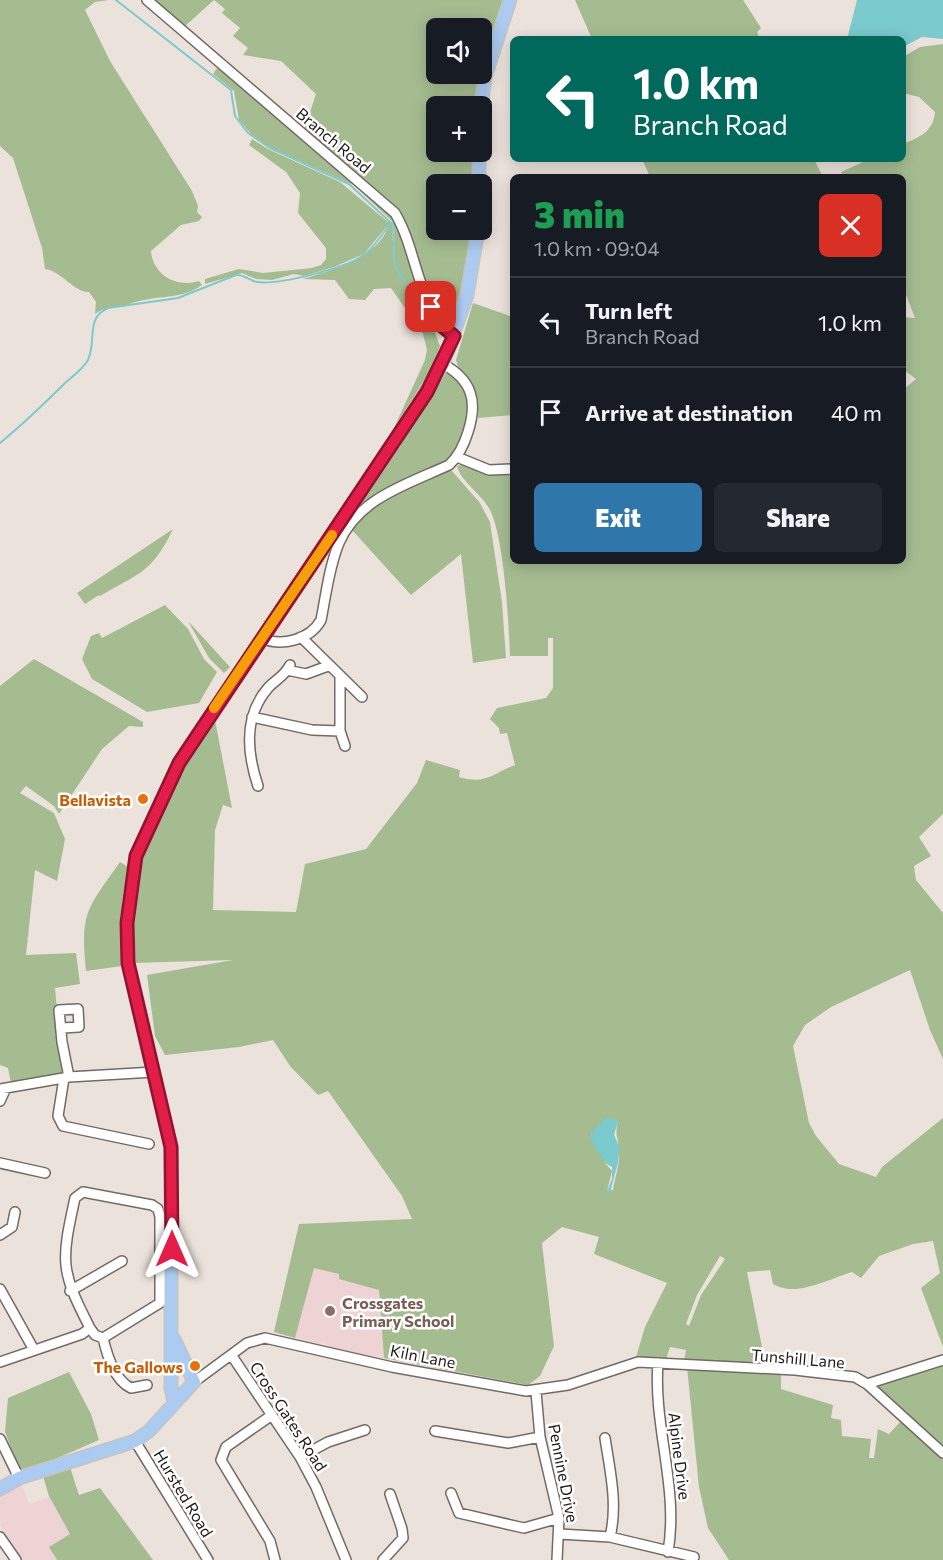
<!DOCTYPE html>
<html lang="en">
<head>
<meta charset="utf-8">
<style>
	:root { --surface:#171b24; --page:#242831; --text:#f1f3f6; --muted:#9ea1a6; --line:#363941; --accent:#2f77ab }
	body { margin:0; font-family:Commissioner,sans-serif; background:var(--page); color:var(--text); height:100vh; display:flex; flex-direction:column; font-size:22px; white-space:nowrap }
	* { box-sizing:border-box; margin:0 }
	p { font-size:20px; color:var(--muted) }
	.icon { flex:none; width:33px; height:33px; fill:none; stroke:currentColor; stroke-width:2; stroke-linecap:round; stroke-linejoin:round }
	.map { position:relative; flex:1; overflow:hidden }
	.sheet { position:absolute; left:510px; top:174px; width:396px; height:390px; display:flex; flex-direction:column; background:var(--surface); border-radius:9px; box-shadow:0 3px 15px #0003 }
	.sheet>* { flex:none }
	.banner { position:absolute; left:510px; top:36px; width:396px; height:126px; border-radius:9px; box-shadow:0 3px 15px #0003; background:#00695c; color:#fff; overflow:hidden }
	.fabs { position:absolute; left:426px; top:18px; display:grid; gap:12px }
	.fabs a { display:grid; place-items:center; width:66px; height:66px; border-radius:9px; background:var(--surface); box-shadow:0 3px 15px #0003; font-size:30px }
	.pin { position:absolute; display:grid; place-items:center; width:51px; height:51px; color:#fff; margin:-26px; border-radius:12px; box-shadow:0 3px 9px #0006 }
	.me { position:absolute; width:66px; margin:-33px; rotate:0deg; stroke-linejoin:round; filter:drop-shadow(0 0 4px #0008) }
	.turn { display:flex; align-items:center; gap:21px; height:126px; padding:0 24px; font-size:27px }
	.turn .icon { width:78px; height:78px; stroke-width:2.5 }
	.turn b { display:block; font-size:42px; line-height:51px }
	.round { display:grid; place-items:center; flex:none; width:63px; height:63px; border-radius:9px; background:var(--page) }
	.head { display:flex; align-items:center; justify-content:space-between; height:102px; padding:0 24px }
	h1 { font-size:36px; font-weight:800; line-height:45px; color:#1e9e55 }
	.cta { display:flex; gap:12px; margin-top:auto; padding:12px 24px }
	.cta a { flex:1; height:69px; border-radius:9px; background:var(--accent); color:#fff; font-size:24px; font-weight:800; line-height:69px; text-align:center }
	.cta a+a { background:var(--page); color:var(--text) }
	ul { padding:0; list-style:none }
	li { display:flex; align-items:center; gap:18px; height:90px; padding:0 24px; border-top:2px solid var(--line) }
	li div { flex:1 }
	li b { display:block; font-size:22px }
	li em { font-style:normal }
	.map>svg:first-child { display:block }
	.education { fill:#eed3d4 }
	.green { fill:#a5bc91; fill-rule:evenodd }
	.water { fill:#7bcacd }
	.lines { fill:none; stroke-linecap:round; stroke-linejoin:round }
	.stream { stroke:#7bcacd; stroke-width:2 }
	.minor-casing { stroke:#736a64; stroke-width:12 }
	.major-casing { stroke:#c5c4c3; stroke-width:15 }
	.minor { stroke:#fff; stroke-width:9 }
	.major { stroke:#accbf1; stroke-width:12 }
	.route-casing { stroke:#92132f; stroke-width:15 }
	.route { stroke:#e11d48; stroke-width:10 }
	.slow { stroke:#f59e0b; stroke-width:10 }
	.food-dot { fill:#e8710a; stroke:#fff; stroke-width:2 }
	.education-dot { fill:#8d6e63; stroke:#fff; stroke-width:2 }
	.labels { text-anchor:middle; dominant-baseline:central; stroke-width:5; stroke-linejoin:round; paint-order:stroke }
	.street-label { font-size:16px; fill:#1f1b19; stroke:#fff }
	.food-label { font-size:16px; font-weight:bold; fill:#c56008; stroke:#fff; text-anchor:end }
	.education-label { font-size:16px; font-weight:bold; fill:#785e54; stroke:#fff; text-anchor:start }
</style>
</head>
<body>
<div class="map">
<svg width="943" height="1560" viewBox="0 0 943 1560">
	<rect width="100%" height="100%" fill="#ece2dc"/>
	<!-- education -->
	<path class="education" d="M299,1224L379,1290L384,1358L328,1348L324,1342L319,1344L274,1332Z
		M43,1476L88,1523L50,1547L57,1560H23L0,1526V1496L21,1483L29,1504L49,1497Z"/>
	<!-- green -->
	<path class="green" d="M0,0H109L95,2L85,10L110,61L192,191L198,206L197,212L202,217L199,221L181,225L151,251C153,276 178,288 199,281L202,285C182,299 166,295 144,300C136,301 129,305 121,306C110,308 105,307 95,314L96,302L89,292C73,292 63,272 45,269L42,248L13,158L0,146Z
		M152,0H214L184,27Z
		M214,0H505L482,68V28H436V74H480L475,106H436V152H472L473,184H436V230H472L467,270L453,314L440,318L422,277L401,211L304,130L316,94L281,61L243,55L248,48L233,36L240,28L222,13L225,9Z
		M575,0H743L761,28L757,32L760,39H592Z
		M943,44V814L919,837L931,856L914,866L916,880L943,913V1059L930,1030L910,970L831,1007L805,1025L793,1046L809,1123L816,1136L839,1164L876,1177L882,1167L943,1118V1347L921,1288L940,1273L933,1241L913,1244L879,1256L861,1278L852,1272C829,1279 795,1298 773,1284L770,1270L747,1272L766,1367L684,1361L686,1350L670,1347L666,1359L636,1357L645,1327L667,1283L594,1254L599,1237L562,1227L542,1243L554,1346L540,1376L528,1385L384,1358L379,1290L339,1279V1274L314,1268L295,1338L274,1332L299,1224L412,1219L402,1196L328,1091L318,1095L290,1066L273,1040L239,1047L165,1055L155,1036L147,975L233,960L133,963C131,931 132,899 139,867C151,813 187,762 214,715L232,808L223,805L215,830L213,910L296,912L305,864L366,849L417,783L426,760L460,770L459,777C486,785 492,774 515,765L507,733L500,734L499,728L490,719L497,708L546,698L553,688V638H548V656H510C509,623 504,538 490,510C482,494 461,482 457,466L470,463L513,471V561H903V390L916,379L903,369V317L915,318L903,287V177H844L841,172L870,159H903V144C920,137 933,132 935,112L919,97L903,93V57L920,47ZM618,1121C614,1139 619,1136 619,1150C620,1163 615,1177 613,1190L607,1191L612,1171L605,1163L603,1156ZM720,1256L725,1259L701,1295L689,1326L686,1324L697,1295Z
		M220,64L394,213L433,316L430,319L440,346L427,379L395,430L394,428L425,360L427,350L423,334L391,288L374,289L365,300L349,299L335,280L303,279C334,269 380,258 390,222L392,224L394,264L414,299L395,263L394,223L354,185L269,147L252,135L239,120L234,91L213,74Z
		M252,139L270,150L340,182L388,222V225L364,254L334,267L304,276L294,274L272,280L256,279L242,273L205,284V279L239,269L263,273L312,268L321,265L326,259V248L298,213L300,193L286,172L249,145Z
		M642,159H814L823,177H650Z
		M473,303L513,317V415L478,418C481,392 462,382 456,360Z
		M448,372L462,384L471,404L462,440L451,459L360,509L356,506L445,373Z
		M451,470L480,503L490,522L502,602L506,658L473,663L461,554L411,595L352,530L361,515L380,500Z
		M173,529C152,573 139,573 100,596L99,595L85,604L77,593Z
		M165,605L188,629L204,659L217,672L199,703L147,712L92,679L82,659L91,636L99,633L102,638Z
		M188,621L230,667L224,673L209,658Z
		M34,659L143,722V727L129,726L102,749L59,814L54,806L26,786L20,793L54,813L65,839L57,881L35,870L26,955L76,953L80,984L55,988L63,1074L11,1083L8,1068L0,1065V686Z
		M120,862L128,867L122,901V966L86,971C80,912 87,909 120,862Z
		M943,1363V1450L878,1390L876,1385Z
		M687,1367L781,1373V1389L833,1405L831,1418L841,1420L842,1436L871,1439L869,1458H874L878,1429L889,1434L901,1421L943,1457V1560H729L708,1528L699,1487Z
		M69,1372L91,1414L99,1440L53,1460L19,1470L5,1432L8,1398Z
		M70,1467L79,1495L100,1488L153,1560H57L49,1547L70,1534L49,1496L43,1476Z"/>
	<!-- water -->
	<path class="water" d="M857,0H943V39L922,37L903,47V39H847Z
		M607,1117L618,1121L614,1135L620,1147L618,1162L610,1193L607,1191L612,1179V1167L605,1163C601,1151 590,1147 591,1133Z"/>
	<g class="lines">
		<!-- stream -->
		<path class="stream" d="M389,221L393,224L395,264L413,298
			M0,443C23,424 44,404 65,383C73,376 83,369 88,360C97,340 85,318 108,308L178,298L236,275C245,274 249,281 257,282C279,285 348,268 365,254C374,247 382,235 389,225V221L349,184L270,148L248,133L235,116L231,90L116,0"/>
		<!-- minor casing -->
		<g class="minor-casing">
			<path id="minor" d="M147,0L395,213C419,254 415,303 454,336
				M457,457L489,470L513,469
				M301,637L362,697
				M262,638C281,647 310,640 321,620C326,595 329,567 339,543C358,498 408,484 449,465C459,456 464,445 468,432C478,401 472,380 443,364
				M287,670L306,674L328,666
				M340,677V731L345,746
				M252,717L312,730L340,731
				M258,786C247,753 243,717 268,688C275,680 285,676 290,665
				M62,1028L79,1027L78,1009L59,1010L62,1042L69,1077
				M64,1078L58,1116L63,1126L149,1144
				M0,1089L69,1077L154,1072
				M0,1101L6,1088
				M0,1163L45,1173
				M0,1235L12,1227L15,1212
				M0,1289L34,1350
				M70,1291L122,1261
				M103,1338L160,1303V1217L158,1209L152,1205L83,1192L75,1198C61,1262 60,1270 90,1328L95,1335L103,1338C107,1355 114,1380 131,1388L147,1385
				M232,1356L300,1457L316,1487L346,1560
				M0,1362L82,1334L90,1328
				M658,1363C653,1426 679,1488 668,1552
				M194,1382L247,1343L265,1338L392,1367L526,1391L568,1385L638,1362L795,1370L855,1377L867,1384L943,1453
				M867,1384L943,1360
				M536,1392L540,1437L559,1518L557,1560
				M272,1415L226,1447L221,1460L270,1541L275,1560
				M435,1431L508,1443L540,1437
				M605,1438C610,1471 618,1504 610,1537
				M0,1439L19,1478
				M135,1441L208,1560
				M300,1457L328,1442L365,1430
				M451,1493L459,1513L524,1528L559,1518
				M560,1534L610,1537L694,1557
				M0,1537L16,1560
				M383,1560L403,1538L402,1529L390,1494"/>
		</g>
		<!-- major casing -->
		<g class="major-casing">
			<path id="major" d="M481,106L485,77L510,0
				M479,152V184
				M174,1402L171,1388V1147L128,963L127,923L136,856L179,763L394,442L443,364L467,295L478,230
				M0,1489L19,1478L135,1441L149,1431L194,1382L174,1339"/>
		</g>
		<!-- minor -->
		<use href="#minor" class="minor"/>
		<!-- major -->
		<use href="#major" class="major"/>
	</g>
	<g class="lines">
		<!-- route casing -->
		<g class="route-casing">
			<path id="route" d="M172,1249L171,1147L128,963L127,923L136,856L179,763L427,392L454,336L437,322L431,307"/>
		</g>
		<!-- route -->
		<use href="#route" class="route"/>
		<!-- slow -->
		<path class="slow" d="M214,708L332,535"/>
	</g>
	<!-- markers -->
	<g class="food-dot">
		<circle cx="143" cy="799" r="6"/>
		<circle cx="195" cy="1366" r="6"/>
	</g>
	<circle class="education-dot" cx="330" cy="1311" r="6"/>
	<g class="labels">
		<!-- street labels -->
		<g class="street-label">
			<text transform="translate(334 140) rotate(40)">Branch Road</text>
			<text transform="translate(423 1356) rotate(11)">Kiln Lane</text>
			<text transform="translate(798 1358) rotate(5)">Tunshill Lane</text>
			<text transform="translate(289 1416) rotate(57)">Cross Gates Road</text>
			<text transform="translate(680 1456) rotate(83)">Alpine Drive</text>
			<text transform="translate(564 1473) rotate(79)">Pennine Drive</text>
			<text transform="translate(184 1493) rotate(59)">Hursted Road</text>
		</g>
		<!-- food labels -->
		<g class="food-label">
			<text x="131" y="799">Bellavista</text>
			<text x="183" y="1366">The Gallows</text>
		</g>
		<!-- education labels -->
		<g class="education-label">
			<text x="342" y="1302">Crossgates<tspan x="342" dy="18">Primary School</tspan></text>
		</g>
	</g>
</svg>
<div class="fabs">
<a><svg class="icon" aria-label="sound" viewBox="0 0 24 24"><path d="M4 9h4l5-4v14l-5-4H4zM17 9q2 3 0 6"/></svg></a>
<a>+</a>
<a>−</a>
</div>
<div class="pin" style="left:431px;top:307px;background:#d93025"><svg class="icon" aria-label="arrive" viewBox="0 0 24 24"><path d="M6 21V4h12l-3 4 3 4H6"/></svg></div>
<svg class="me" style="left:172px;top:1249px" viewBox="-20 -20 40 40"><path d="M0-17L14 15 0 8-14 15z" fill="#e11d48" stroke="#fff" stroke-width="4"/></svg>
<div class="banner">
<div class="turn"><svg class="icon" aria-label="left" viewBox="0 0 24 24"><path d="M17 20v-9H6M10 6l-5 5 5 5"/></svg><div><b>1.0 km</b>Branch Road</div></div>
</div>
<section class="sheet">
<div class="head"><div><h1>3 min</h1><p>1.0 km · 09:04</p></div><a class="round" style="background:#d93025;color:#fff"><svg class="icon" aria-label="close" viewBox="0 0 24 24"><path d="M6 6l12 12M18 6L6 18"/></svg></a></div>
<ul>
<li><svg class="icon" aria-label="left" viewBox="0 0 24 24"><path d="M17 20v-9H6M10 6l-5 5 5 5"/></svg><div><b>Turn left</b><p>Branch Road</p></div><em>1.0 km</em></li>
<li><svg class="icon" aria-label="arrive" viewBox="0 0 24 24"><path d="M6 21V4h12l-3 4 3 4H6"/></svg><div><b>Arrive at destination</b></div><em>40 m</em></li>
</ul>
<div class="cta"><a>Exit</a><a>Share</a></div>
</section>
</div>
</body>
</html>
